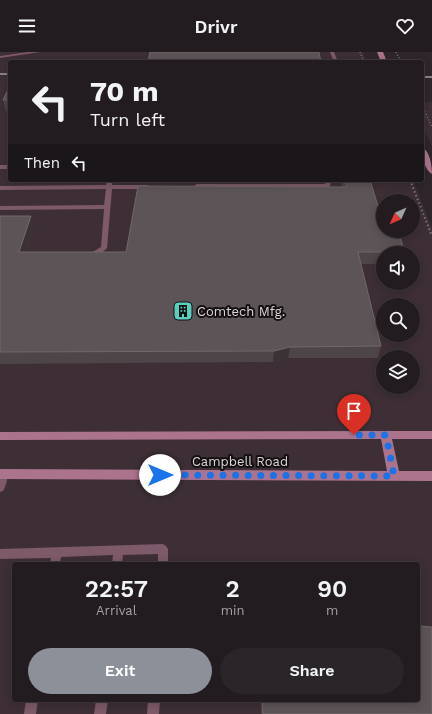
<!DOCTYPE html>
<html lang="en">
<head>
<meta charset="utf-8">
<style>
	:root { --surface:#221c20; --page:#2a2529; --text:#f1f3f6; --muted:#a2a1a5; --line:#3f3a3e; --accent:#8c9099 }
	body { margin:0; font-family:"Work Sans",sans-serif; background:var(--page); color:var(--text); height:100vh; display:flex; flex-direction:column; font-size:15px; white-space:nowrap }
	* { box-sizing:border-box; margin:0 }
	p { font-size:13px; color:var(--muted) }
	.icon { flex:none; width:22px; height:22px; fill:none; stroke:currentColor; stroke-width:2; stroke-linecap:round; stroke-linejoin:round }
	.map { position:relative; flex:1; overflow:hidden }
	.details { position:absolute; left:12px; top:510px; width:408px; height:140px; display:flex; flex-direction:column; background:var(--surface); border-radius:4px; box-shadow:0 2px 10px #0003,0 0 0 1px var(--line) }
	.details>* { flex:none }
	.hud { position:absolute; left:8px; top:8px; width:416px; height:122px; border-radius:4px; box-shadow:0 2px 10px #0003,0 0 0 1px var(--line); background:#221c20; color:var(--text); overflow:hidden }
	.needle { width:26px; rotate:225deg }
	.fabs { position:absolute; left:376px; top:142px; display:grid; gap:8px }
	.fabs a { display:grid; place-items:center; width:44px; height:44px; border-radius:50%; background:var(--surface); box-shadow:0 2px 10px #0003,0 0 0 1px var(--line); font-size:20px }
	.pin { position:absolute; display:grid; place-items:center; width:34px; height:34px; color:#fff; margin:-41px -17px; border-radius:50% 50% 50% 0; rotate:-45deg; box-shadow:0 0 4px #0007 }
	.pin .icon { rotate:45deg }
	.me { position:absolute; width:44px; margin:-22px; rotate:90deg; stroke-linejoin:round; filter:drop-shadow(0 0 3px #0008) }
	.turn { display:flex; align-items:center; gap:14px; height:84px; padding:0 16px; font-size:18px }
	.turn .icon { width:52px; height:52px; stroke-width:2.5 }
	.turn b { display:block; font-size:28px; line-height:34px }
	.then { display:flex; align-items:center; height:38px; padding:0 16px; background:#0003; gap:8px; font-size:15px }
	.eta { display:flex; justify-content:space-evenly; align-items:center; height:68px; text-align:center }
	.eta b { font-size:24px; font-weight:600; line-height:28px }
	.cta { display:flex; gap:8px; margin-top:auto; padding:8px 16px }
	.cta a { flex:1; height:46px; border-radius:24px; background:var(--accent); color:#fff; font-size:16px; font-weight:600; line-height:46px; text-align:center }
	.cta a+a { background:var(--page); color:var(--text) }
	header { display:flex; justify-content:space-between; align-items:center; height:52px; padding:0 16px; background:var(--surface); font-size:18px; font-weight:600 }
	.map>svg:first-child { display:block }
	.built { fill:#3d2f35; fill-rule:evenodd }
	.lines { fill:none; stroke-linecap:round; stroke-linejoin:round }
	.path-far1 { stroke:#7c7578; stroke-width:1.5; stroke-dasharray:1 2; stroke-linecap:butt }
	.path { stroke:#7c7578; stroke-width:2; stroke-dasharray:1.5 2.5; stroke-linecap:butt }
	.lane { fill:#7d5969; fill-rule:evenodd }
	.secondary { fill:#ac738d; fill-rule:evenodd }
	.rail { stroke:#8b8487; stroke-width:2 }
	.wall { fill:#4d4548 }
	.shaded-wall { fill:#3a3235 }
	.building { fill:#5c5457; stroke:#70686b }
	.route { stroke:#1a73e8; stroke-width:7; stroke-dasharray:0 12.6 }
	.labels { text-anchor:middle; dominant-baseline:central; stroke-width:4; stroke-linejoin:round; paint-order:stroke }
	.poi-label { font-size:13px; fill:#dbd5d7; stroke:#141012; text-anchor:start }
	.street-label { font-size:13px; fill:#dbd5d7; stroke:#141012 }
</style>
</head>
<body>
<header><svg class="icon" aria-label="menu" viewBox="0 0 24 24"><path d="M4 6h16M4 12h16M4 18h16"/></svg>Drivr<svg class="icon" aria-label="heart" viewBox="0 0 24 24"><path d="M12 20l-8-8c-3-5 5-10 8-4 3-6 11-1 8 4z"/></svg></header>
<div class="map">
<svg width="432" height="662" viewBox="0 0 432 662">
	<rect width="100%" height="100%" fill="#2e262a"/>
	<!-- built -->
	<path class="built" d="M0,0H363L367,10H10V128H413L432,176V662H0ZM383,149H413V179H383ZM383,201H413V231H383ZM383,253H413V283H383ZM383,305H413V335H383ZM14,512H418V648H14Z
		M422,50H432V94L422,73Z"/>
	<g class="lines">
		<!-- path-far1 -->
		<path class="path-far1" d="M360,0L364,10
			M396,0L401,10
			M422,54L432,75"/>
		<!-- path -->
		<path class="path" d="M410,128L432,184"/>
		<!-- lane -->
		<path class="lane" d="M28,0H40L0,6V4Z
			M330,0H334L338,10H334Z
			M0,113H10V117H0Z
			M107,128H113L112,133H147L150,135L147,137H112L107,196C101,202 91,208 84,203L85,202L91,201L101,195L104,157L0,158V154L104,153L106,137L0,138V134L106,133Z
			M325,128H331L330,135L197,136L194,134L197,132H325Z
			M3,418L6,419C9,424 6,434 3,439L0,440V419Z
			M163,492L166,494L168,497V512H158V502L123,503L122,512H112L113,503L61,505L60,512H50L51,506L0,507V497Z
			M26,648H38L36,662H24Z
			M96,648H108L106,662H94Z
			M148,648H160L159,662H147Z"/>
		<!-- secondary -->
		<path class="secondary" d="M377,0H383L387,10H381Z
			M422,95C430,99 432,114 432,122C424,118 422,103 422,95Z
			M386,379H432V387H392L399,419H432V429L0,427V417L387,419L381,387L0,388V380Z"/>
		<!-- rail -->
		<path class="rail" d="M0,22H10
			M422,25H432"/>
	</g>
	<!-- wall -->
	<path class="wall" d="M10,33V59H6L3,48Z
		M340,128H370L381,164L405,200L404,201H383V212H361L381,294L378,306H288L273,310L0,312V164L34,176L26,200H126L342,135Z
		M261,648H418L432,662H261Z"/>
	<!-- shaded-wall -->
	<path class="shaded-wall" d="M31,164L34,176L22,212L19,200Z
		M290,295L288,306L273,310L274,299Z"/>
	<!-- building -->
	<path class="building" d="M150,0H319L321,10H148Z
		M10,33V48H3Z
		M345,128H370L381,164H383V179H398L405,200H358L381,294L290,295L274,299L0,300V164H31L19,200H126L138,134L347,135Z
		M418,574L432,575V662H263L262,648H418Z"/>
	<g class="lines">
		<!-- route -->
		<path class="route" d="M160,423L394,424L386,383H354"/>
	</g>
	<!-- icons -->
	<defs>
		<g id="building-square" transform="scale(1)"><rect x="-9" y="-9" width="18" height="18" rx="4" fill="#59cebf" stroke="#141012"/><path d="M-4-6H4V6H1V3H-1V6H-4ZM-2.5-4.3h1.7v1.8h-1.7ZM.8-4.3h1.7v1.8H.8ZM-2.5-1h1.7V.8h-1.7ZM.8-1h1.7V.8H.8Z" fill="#111"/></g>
	</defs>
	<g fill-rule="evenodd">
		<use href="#building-square" x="183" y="259"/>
	</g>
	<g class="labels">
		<!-- poi labels -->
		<g class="poi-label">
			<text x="197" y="259">Comtech Mfg.</text>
		</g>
		<!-- street labels -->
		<g class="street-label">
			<text x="240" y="409">Campbell Road</text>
		</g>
	</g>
</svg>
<div class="fabs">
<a><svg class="needle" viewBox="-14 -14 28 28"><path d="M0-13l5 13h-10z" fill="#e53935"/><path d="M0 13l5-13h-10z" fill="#a2a1a5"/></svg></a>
<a><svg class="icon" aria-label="sound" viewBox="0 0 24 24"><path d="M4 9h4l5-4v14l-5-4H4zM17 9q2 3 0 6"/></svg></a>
<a><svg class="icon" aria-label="search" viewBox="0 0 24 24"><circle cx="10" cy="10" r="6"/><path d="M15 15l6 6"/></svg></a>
<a><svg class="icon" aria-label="layers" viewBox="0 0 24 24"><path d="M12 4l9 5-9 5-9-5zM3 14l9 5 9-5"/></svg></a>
</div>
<div class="pin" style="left:354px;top:383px;background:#d93025"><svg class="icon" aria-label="arrive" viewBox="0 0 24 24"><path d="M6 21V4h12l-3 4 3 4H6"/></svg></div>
<svg class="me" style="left:160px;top:423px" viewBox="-20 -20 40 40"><circle r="19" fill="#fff"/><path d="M0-13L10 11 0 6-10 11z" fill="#1a73e8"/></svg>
<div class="hud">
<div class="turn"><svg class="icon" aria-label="left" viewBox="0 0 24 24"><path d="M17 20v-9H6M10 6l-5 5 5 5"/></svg><div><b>70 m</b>Turn left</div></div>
<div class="then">Then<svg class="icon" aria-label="left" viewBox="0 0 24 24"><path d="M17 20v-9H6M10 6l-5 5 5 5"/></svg></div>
</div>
<section class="details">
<div class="eta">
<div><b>22:57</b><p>Arrival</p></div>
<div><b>2</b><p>min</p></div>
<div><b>90</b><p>m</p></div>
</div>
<div class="cta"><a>Exit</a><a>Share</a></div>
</section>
</div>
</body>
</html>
